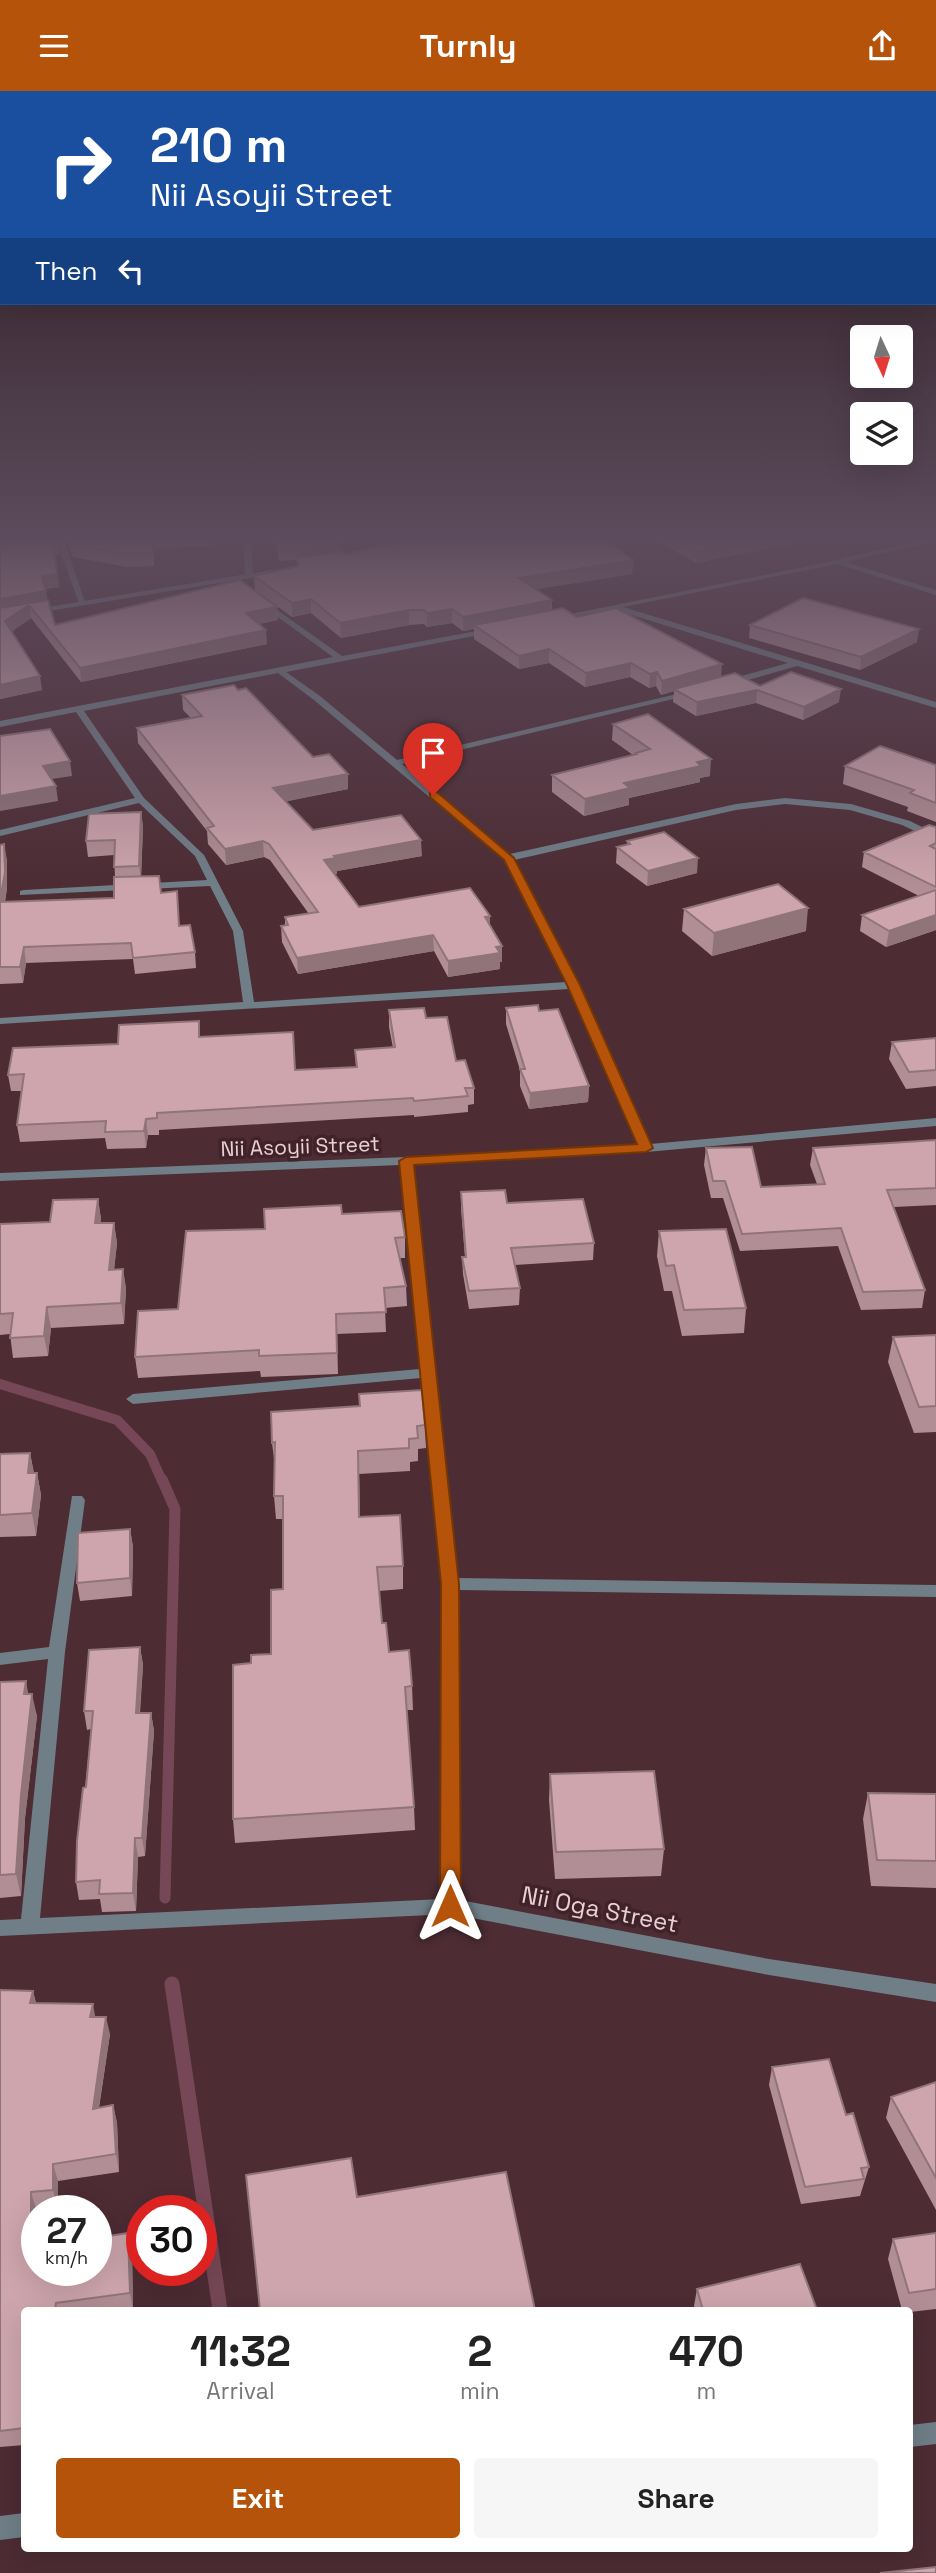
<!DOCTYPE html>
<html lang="en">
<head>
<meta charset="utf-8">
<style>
	:root { --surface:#fff; --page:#f6f6f6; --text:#222; --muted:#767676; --accent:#b45309 }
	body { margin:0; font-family:"Space Grotesk",sans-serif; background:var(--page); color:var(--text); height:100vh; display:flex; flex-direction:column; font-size:26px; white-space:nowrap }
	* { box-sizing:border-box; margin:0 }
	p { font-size:23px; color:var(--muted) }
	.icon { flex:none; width:38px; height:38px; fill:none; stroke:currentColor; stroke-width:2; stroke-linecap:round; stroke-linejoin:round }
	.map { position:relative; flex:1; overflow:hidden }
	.drawer { position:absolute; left:21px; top:2216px; width:892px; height:245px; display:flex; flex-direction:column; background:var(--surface); border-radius:7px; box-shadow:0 7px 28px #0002 }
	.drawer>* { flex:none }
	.banner { position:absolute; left:0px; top:0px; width:936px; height:214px; box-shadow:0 7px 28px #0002; background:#1a4fa0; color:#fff; overflow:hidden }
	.needle { width:46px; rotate:176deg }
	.controls { position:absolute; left:850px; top:234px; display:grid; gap:14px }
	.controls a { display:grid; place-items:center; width:63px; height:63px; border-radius:7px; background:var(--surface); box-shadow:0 7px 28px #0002; font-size:35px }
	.speed { position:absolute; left:21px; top:2104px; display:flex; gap:14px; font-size:35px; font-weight:700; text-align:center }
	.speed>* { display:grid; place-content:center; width:91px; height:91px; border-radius:50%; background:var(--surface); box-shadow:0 7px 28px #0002; line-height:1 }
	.speed small { font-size:18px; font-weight:400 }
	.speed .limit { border:10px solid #d22; background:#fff; color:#111 }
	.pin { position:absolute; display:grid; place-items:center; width:60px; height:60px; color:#fff; margin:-72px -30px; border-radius:50% 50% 50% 0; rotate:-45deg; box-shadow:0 0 7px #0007 }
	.pin .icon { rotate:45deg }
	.me { position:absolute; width:77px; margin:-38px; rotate:0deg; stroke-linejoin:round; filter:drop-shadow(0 0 5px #0008) }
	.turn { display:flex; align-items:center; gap:24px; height:147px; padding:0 35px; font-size:32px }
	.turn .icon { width:91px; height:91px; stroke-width:2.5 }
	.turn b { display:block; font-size:49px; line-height:60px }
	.then { display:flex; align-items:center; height:66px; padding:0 35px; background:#0003; gap:14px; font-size:26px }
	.eta { display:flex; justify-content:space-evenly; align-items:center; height:119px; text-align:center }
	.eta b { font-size:42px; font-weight:700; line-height:49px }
	.primary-button { display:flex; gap:14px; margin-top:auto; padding:14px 35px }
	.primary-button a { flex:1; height:80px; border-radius:7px; background:var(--accent); color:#fff; font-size:28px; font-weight:700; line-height:80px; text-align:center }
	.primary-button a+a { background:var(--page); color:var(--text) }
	header { display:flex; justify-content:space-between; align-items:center; height:91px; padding:0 35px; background:var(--accent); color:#fff; font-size:32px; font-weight:700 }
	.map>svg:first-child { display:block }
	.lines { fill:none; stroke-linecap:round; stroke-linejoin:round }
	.stream-far2 { stroke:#764756; stroke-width:10 }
	.stream-far1 { stroke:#764756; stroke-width:11 }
	.stream { stroke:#764756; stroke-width:15 }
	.minor { fill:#6f7e87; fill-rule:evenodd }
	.tertiary { fill:#6f7e87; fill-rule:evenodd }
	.wall { fill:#b18e95 }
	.shaded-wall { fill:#907479 }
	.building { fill:#cea5ad; stroke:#907479; stroke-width:2 }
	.route { fill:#b45309; stroke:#753606; stroke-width:2 }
	.labels { text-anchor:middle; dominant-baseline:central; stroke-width:7; stroke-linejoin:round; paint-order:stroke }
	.street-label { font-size:21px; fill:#e7d1d5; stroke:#42222a }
	.near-street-label { font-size:24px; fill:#e7d1d5; stroke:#42222a }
</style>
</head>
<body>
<header><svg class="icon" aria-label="menu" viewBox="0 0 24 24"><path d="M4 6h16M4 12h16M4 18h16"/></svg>Turnly<svg class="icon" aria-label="share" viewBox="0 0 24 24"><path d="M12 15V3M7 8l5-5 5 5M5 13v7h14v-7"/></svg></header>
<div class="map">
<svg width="936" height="2482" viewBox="0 0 936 2482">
	<rect width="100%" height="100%" fill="#4d2c34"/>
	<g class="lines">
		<!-- stream-far2 -->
		<path class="stream-far2" d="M0,1293L117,1329L150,1363L162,1390"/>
		<!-- stream-far1 -->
		<path class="stream-far1" d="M162,1388L175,1418L165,1807"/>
		<!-- stream -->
		<path class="stream" d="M172,1893L220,2219"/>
		<!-- minor -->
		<path class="minor" d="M56,449H64L86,514L79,512Z
			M243,449H251L253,484L249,486L245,484Z
			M922,449L936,450L846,471L936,499V504L837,473L623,516L936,611V617L797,575L727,595L724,594V590L788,572L612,518L555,529L551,527L814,474Z
			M263,509L342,565L493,537L494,539L490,542L286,581L320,605L397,669L694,599V603L402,673L510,763L736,713L785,707L851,713L910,730L936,743V750L902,734L850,719L785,713L736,719L514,769L579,894L650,1053L936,1027V1035L646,1061L413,1073L457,1487L936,1494V1506L458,1499L460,1809L769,1868L936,1893V1911L769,1884L451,1823L0,1845V1829L21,1828L48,1568L0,1574V1562L49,1556L72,1405H82L85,1409L65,1561L40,1827L442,1808V1493L421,1287L133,1313L126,1308L133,1303L420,1278L400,1074L0,1090V1082L406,1066L638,1054L569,898L0,933V927L243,911L233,840L210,795L20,804V800L24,799L207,789L195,765L139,712L0,745V739L135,707L76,621L0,636V630L333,566L260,513L259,511ZM278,582L314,609L504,769L566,891L254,911L243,840L204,764L144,707L84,620Z
			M936,2331V2353L910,2356V2334Z
			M24,2422V2446L0,2449V2425Z"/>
		<!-- tertiary -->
		<path class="tertiary" d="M302,474H305V478L0,528V524Z"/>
	</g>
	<!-- wall -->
	<path class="wall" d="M0,449L57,451L59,464L55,463L59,496L45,498L47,509L55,534L277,516L278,529L259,533L267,553L81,591L31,527L12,540L42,599L0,608Z
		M66,449H210V455L154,457V475L127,476L73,466Z
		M275,449H340L341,459L344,463L424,451L633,469L632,483L536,498L552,509V519L577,526L721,585L760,595L839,611L803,629L756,612L696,625L673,611L674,600L661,604L656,595L649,597L630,586L585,596L549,572L519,578L474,548V538L463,540L452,532L427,536L424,533L409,534L341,547L311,522L292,526L255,499L254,485L298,476L296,469L279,470Z
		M656,449H809L696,472Z
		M750,534L917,551L860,579L749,547Z
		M182,604L313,666L348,698L286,710L313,739L422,765L337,780V783H334L359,816L490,835L502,871H500V878L448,886L434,860L298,883L282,851L281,835L285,834V826L309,823L270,769L264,766L226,774L208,753L207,740L138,652L137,637L191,627L183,619Z
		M613,633L710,685L700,687V691L629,707V714L584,725L552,701V684L633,664L612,649Z
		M936,674V731L907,720L908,716L843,693L845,675Z
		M141,721L143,736L141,785L161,802L195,861L196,877L135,883L133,868L26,872L23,892L0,893V754L7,769V797L5,811L114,807L115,786L114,764L88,766L86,750Z
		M936,736V839L886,856L860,840L862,824L919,805L862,776L864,761Z
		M627,750L697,782L647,795L616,772L617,756L627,754Z
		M684,818L806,840L712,865L682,840Z
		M506,917L539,920L589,995L588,1011L529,1018L520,995V979L506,933Z
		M389,919L426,927L474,997V1013L468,1014V1021L414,1026V1024L159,1039V1044H148L146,1057L107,1058L105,1047L20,1051L17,1034L22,1000H11L8,984L118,953L200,946L295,979L356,976L355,959L393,957L389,936Z
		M936,947V995L906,998L889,968L892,951Z
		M936,1049V1114L894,1116L925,1199L922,1217L861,1219L838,1155L740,1160L723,1107H711L704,1074L706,1057L761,1096L817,1093L810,1074L813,1057Z
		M461,1101L507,1112L594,1152L593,1169L515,1174L520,1197L519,1214L469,1218L463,1183L462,1166H465L461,1118Z
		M98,1108L101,1128L100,1132H114L117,1152L114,1178H123L126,1198L124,1233L51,1237L48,1265L13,1267L10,1243L0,1244V1133L50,1131Z
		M342,1123L405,1146V1167H400L406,1195L407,1215L385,1217L386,1241L337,1243L338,1283L261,1286L260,1280L138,1287L135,1266L178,1218L265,1138Z
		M659,1140L746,1217L744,1242L682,1245L672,1200H664L657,1165Z
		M936,1244V1341L914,1342L888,1271L893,1246Z
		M425,1334L426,1357L418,1358V1370L410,1371V1380L359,1383L360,1426L403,1475V1498L379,1500L382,1532L389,1561L412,1595L413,1619H406L414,1716L415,1739L235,1752L233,1728L251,1572L271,1563L283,1498V1428H276L274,1405L275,1375L272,1352Z
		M30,1362L34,1382H37L41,1404L36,1445L0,1446V1363Z
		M130,1438L133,1456L132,1505L80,1510L77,1492Z
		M140,1556L143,1574L140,1622H151L154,1640L145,1765L138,1766L136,1820L102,1821L100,1808L79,1809L76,1791L91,1638L87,1639L84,1620Z
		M0,1591L28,1603L37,1625L25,1727L21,1805L0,1807Z
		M550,1683L664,1758L661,1785L555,1788L549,1709Z
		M868,1702L936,1703V1797L871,1795L863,1728Z
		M0,1899L33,1900L36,1912L95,1926L110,1943L99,2017L113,2014L117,2032L119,2081L58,2090L57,2116L36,2118L37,2179L128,2142L132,2159L133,2218L24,2219V2354L0,2356Z
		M772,1976L846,2024L869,2076L860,2105L801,2113L769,1994Z
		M936,1991V2119L886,2027L891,2006Z
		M936,2142V2218L910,2221V2219H902L888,2168L893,2148Z
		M697,2198L817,2219H695L694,2215Z"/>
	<!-- shaded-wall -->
	<path class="shaded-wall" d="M750,449H809L696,472L697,460Z
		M53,450L59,496L43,498L42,485Z
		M341,453V464L297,472L296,460Z
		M633,469L632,483L519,501V487Z
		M46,500L48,513L29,514L31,527L7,544L0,521V508Z
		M311,508V522L292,526V512Z
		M552,509L551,523L474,534V538L463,540V526Z
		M277,516L278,529L247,535L246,522Z
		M452,518V532L427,536V522Z
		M409,519V534L341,547L340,532Z
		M919,538L917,551L860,579L861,566Z
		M266,539L267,553L81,591L80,577Z
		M549,558V572L519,578V565Z
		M631,572L630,586L585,596L586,582Z
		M722,573L721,587L674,598V600L661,604L662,590Z
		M657,581L656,595L649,597L650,583Z
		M40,585L42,599L0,608V594Z
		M841,598L839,611L803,629L804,616Z
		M757,599L756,612L696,625L697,611Z
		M711,668L710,685L700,687V691L629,707V714L584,725L585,708L624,692Z
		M70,670L72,685L45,689L43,675Z
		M348,683V698L274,713L273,697Z
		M56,695L58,710L0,720V705Z
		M141,721L143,736L141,790L139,775Z
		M421,749L422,765L337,780V783L325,785L324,769L334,765Z
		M263,750L264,766L226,774L225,758Z
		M4,753L7,769V797L2,828L0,809Z
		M698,767L697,782L647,795L648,780Z
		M808,817L806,840L712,865L714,842Z
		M936,824V839L886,856L889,840Z
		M490,825V842L485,826Z
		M433,844L434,860L298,883L297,867Z
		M502,855V871H500V878L448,886V870Z
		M24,856L26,872L23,892L20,876Z
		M589,995L588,1011L529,1018L530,1002Z
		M146,1028L148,1044L146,1057L144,1040Z
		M98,1108L101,1128L98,1153L95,1132Z
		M114,1132L117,1152L112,1199L109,1179Z
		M123,1178L126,1198L124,1233L121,1212Z
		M47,1216L51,1237L48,1265L44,1245Z
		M358,1360L359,1383L360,1450L359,1426Z
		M30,1362L34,1384L28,1382Z
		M37,1382L41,1404L36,1445L32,1422Z
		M130,1438L133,1456L132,1505L130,1487Z
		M140,1556L143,1574L138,1641L136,1622Z
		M26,1590L30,1612L24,1603Z
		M32,1603L37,1625L25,1727L21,1805L16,1783L21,1704Z
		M151,1622L154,1640L145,1765L142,1747Z
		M135,1747L138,1766L136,1820L133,1802Z
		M33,1900L37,1918L30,1912Z
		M93,1913L96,1930L90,1926Z
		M106,1926L110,1943L96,2035L93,2018Z
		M113,2014L117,2032L119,2081L116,2063Z
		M53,2073L58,2090L57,2116L53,2099Z
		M31,2101L36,2118V2167L31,2150Z
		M128,2142L132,2159L133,2218L130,2202Z"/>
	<!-- building -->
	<path class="building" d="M0,449H56L57,451L53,450L57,483L42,485L46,500L0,508Z
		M69,449H153V462L125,463L71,453Z
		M277,449H340L341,453L296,460V457L278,458Z
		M414,449H421L424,451L434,449H606L633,469L519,487L552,509L463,526L452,518L427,522L424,519H409L340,532L311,508L292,512L254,485L298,475L297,467L343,459L344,463Z
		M678,449H750L697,460Z
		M240,489L277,516L246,522L266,539L80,577L29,514L5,530L40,585L0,594V517L48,509L55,534Z
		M803,507L919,538L861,566L750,534Z
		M563,517L577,526L616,517L722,573L662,590L657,581L650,583L631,572L586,582L549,558L519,565L474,534Z
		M791,581L841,598L804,616L757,599L697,611L674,598L735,582L760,595Z
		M234,594L238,599L246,597L313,666L329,663L348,683L273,697L313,739L401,724L421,749L334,765L336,767L324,769L359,816L470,797L490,825L485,826L502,855L496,856L500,862L448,870L433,844L297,867L281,835L288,834L285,826L318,821L269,753L263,750L225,758L207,737L214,735L137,637L202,625L182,604Z
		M648,623L711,668L697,671L701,675L624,692L630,697L585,708L552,684L637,663L636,662L650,658L613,633Z
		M50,638L70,670L43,675L56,695L0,705V645Z
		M880,655L936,674V712L910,702L914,699L845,675Z
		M141,721L139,775L114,776L115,749L86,750L89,723Z
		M929,734L936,736V752L930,755L936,758V796L864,761Z
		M664,741L698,767L648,780L617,756L630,753L627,750Z
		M4,753L5,781L0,809V754Z
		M159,785L161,802L177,800L179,835L190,834L195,861L133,867L131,852L24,856L20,876H0V811L114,807V786Z
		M778,793L808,817L714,842L684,818Z
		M936,799V824L889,840L862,824Z
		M538,914L539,920L558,918L589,995L530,1002L520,978H525L506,917Z
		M424,917L426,927L447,926L456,970L465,969L474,997H465L468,1005L414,1010L413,1007L157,1022V1027L146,1028L144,1040L105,1041L106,1030L17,1034L24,983L8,984L13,957L118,953L119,934L199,930V946L293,941L295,979L357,976L355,959L395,956L389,919Z
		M936,947V979L909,981L892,951Z
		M936,1049V1097L887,1099L925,1199L863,1201L841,1137L742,1143L725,1090H713L706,1057L752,1056L761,1096L825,1093L813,1057Z
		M505,1099L507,1112L583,1108L594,1152L511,1157L520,1197L469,1200L462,1166H466L461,1101Z
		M98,1108L95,1132H114L109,1179L123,1178L121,1212L47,1216L44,1245L10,1247L13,1222L0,1223V1133L50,1131L53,1109Z
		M341,1114L342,1123L401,1120L405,1146L395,1147L406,1195L384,1197L386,1221L336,1223L337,1262L259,1265V1259L135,1266L138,1220L178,1218L186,1140L265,1138L264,1118Z
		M726,1138L746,1217L684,1219L674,1174L666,1175L659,1140Z
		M936,1244V1315L919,1316L893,1246Z
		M422,1299L425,1334L417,1335L418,1347L409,1348V1357L358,1360L359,1426L400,1424L403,1475L377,1476L382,1532H386L389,1561L409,1559L412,1595L405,1596L414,1716L233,1728V1574L251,1572V1564L271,1563V1499L283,1498V1405H274L275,1351L272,1352L271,1321L360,1315L359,1303Z
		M30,1362L28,1382H37L32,1422L0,1424V1363Z
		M130,1438V1487L77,1492L78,1442Z
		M140,1556L136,1622H151L142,1747H135L133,1802L99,1803L100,1789L76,1791L77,1750L83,1697L86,1696L93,1620H84L89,1559Z
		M26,1590L24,1603H32L21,1704L16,1783L0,1784V1591Z
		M654,1680L664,1758L556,1761L550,1683Z
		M868,1702L936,1703V1770L877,1769Z
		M0,1899L33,1900L30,1912L93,1913L90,1926H106L93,2018L113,2014L116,2063L53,2073V2099L31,2101V2150H37V2179H96V2147L128,2142L130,2202L56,2212L55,2219H24V2337L0,2340Z
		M829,1968L846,2024L853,2022L869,2076L861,2077L864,2088L805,2096L772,1976Z
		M936,1991V2087L891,2006Z
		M351,2067L357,2106L506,2081L535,2219H260L246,2084Z
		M936,2142V2198L909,2202L893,2148Z
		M800,2173L817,2219H703L697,2198Z
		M936,2476V2482H880Z"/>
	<!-- sky -->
	<linearGradient id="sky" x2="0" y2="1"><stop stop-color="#2a181d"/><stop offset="0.56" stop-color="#5c4b5c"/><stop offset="1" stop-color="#5c4b5c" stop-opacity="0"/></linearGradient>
	<rect width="936" height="797" fill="url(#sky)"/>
	<!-- route -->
	<path class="route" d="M430,701H437L514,767L580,894L653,1057L646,1061L414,1074L459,1493L461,1815L458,1821L450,1824L443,1821L440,1815L441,1493L399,1070L406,1066L637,1053L567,894L504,769L430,706Z"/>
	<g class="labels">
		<!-- street labels -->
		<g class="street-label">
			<text transform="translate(300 1055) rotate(-2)">Nii Asoyii Street</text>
		</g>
		<!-- near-street labels -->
		<g class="near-street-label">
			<text transform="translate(600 1818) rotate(11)">Nii Oga Street</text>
		</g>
	</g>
</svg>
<div class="controls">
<a><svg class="needle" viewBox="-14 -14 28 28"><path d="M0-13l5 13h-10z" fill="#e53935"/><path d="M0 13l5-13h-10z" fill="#767676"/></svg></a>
<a><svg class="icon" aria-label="layers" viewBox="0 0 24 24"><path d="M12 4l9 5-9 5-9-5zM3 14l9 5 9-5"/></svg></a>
</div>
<div class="speed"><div>27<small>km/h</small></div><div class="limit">30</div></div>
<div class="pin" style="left:433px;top:704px;background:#d93025"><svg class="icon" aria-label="arrive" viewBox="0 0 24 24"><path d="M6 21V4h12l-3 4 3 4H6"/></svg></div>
<svg class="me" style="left:450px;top:1815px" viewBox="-20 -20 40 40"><path d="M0-17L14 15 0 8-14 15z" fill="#b45309" stroke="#fff" stroke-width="4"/></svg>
<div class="banner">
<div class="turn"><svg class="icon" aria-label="right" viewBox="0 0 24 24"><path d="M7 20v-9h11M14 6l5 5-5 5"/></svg><div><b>210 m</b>Nii Asoyii Street</div></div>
<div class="then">Then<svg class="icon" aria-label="left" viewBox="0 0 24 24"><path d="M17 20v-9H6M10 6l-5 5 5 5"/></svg></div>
</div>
<section class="drawer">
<div class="eta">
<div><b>11:32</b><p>Arrival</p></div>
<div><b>2</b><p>min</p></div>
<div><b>470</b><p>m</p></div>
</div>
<div class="primary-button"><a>Exit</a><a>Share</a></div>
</section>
</div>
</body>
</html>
